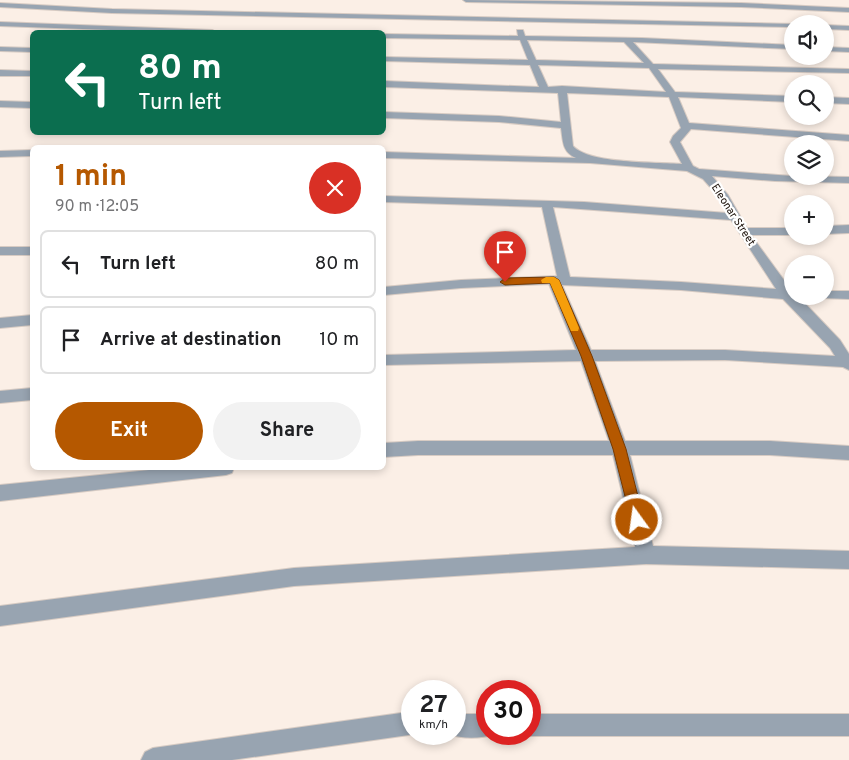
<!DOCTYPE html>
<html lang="en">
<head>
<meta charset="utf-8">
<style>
	:root { --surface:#fff; --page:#f2f2f2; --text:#202124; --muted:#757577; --line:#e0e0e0; --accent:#b55800 }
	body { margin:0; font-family:Overpass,sans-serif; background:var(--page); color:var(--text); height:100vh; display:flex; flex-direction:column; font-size:19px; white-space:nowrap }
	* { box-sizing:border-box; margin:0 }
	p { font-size:16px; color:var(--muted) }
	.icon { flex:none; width:28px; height:28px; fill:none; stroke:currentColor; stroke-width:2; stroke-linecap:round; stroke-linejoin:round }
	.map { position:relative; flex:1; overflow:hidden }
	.details { position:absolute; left:30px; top:145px; width:356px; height:325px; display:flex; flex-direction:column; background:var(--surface); border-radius:8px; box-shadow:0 2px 8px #0003 }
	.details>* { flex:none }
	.guide { position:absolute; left:30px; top:30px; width:356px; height:105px; border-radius:8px; box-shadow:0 2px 8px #0003; background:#0b6e4f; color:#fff; overflow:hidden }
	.tools { position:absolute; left:784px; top:15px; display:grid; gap:10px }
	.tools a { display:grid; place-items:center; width:50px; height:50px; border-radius:50%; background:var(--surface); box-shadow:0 2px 8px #0003; font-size:25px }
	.speed { position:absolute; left:401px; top:680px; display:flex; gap:10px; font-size:25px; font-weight:700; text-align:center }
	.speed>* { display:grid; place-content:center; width:65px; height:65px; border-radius:50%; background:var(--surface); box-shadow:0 2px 8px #0003; line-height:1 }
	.speed small { font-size:12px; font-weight:400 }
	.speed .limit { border:8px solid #d22; background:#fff; color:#111 }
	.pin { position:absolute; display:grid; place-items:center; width:42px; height:42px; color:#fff; margin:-51px -21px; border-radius:50% 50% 50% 0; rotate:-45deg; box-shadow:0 0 5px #0007 }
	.pin .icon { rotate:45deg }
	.me { position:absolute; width:55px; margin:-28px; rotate:346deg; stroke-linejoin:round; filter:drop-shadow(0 0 4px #0008) }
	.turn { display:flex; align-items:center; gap:18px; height:105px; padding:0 25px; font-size:22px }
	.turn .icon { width:65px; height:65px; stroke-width:2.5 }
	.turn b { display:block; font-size:35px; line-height:42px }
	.round { display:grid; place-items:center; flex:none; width:52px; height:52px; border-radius:26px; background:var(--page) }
	.head { display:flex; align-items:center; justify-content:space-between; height:85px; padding:0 25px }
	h1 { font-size:30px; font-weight:700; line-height:38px; color:var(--accent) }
	.action { display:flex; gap:10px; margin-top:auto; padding:10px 25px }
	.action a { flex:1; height:58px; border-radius:30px; background:var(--accent); color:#fff; font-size:20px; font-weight:700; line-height:58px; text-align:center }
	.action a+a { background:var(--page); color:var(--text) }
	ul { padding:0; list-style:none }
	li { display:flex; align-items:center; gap:15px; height:68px; margin:0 10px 8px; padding:0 15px; border:2px solid var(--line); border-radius:8px }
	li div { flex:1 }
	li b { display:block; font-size:19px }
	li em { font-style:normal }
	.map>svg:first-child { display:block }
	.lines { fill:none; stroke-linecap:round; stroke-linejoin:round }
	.minor-casing { stroke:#d7cbc3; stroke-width:2 }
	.minor { fill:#98a4b1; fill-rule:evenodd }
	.route { fill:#b55800; stroke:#763900 }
	.slow { fill:#f59e0b }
	.labels { text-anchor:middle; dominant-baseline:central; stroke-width:4.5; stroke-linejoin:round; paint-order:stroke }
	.far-street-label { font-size:11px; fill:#1a1009; stroke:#fff }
</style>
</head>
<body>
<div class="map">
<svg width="849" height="760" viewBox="0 0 849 760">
	<rect width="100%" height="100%" fill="#fbefe6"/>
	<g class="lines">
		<!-- minor casing -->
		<g class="minor-casing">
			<path id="minor" d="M463,0L741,3L849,8V12L741,7L466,2Z
				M0,3L112,9L795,24H792V27L112,13L0,7Z
				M0,22L212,30L216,32H166L0,26Z
				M825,25L849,26V30L825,29Z
				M517,30H523L525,36L642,38L792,45V49L633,42L653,64L849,69V73L658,69L675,92L792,96V102L678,97L689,123L849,135V141L691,129L680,142L693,166L699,169L792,176L849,177V183L775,181L712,176L728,195L747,228H792V235H751L792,291V296H798L840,340L849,354V370L843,367L725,360L595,361L625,441H770L849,446V460L770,455H630L653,546L849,551V569L646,564L294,586L0,626V606L294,568L635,547L613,455H418L384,457V443L418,441H609L581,361L384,365V355L576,350L549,284L461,288L384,295V287L461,280L557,276L542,207L384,202V196L584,202L727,213L718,196L703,179L687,171L590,163L384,158V152L576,158C562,152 563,141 561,128L499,122L384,118V112L499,116L561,122L558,93L384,87V81L539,87L530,65L384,61V57L528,60L520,40L384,38V34L518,36ZM527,40L624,42L644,63L536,60ZM538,65L649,68L666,92L562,86L548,87ZM567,93L669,97L681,128L673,136L670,142L682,164C656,162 589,164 573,146ZM553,207L731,220L776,289L681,282L570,277ZM562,285L681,290L783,299L830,348L835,356L725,350H591Z
				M0,47L32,48V52L0,51Z
				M825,47L849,48V52L825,51Z
				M0,70L32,71V76H0Z
				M825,97L849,98V104L825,103Z
				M0,101L32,102V108L0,107Z
				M32,150V156L0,157V151Z
				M849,225V233L825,234V226Z
				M0,247H32V255H0Z
				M825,291H849V299L820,298L819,296H825Z
				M32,315V325L0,328V318Z
				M32,388V400L0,403V391Z
				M169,468H234L232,473L226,475L0,501V485Z
				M401,713H412V734H416L232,760H141L145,752L153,748Z
				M455,714H488V734H494C482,739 461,739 449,734H455Z
				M530,714H849V736H530L524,734H530Z"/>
		</g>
		<!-- minor -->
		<use href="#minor" class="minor"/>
	</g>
	<!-- route -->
	<path class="route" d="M554,277L559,280L592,356L626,449L644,520L642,524L637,526L633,524L631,520L613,449L581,356L550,283L505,285L500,282L505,278Z"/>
	<!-- slow -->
	<path class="slow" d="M546,277H554L559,280L579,328L578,331H571L550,283H542L541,280Z"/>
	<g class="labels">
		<!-- far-street labels -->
		<g class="far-street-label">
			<text transform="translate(733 215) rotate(57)">Eleonar Street</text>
		</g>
	</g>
</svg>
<div class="tools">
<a><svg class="icon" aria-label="sound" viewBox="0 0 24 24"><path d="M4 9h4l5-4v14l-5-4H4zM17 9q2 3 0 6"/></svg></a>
<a><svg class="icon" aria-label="search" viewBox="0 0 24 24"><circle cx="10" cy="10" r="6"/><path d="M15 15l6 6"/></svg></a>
<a><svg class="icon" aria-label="layers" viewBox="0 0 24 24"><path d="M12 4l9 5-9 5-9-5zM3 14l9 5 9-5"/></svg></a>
<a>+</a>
<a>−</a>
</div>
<div class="speed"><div>27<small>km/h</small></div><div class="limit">30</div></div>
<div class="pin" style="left:505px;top:282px;background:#d93025"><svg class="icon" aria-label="arrive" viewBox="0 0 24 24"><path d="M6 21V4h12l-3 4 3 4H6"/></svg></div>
<svg class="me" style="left:637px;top:520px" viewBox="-20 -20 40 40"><circle r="17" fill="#b55800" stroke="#fff" stroke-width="3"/><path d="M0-11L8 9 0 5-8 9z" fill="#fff"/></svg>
<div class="guide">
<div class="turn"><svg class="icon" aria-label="left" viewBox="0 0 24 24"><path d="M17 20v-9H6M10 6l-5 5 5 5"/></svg><div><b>80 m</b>Turn left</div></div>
</div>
<section class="details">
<div class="head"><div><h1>1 min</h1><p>90 m · 12:05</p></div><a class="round" style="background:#d93025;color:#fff"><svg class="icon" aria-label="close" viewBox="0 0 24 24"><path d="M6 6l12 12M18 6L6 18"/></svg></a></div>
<ul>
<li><svg class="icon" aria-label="left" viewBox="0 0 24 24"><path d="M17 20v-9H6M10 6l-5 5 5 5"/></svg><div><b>Turn left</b></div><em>80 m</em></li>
<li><svg class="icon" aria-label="arrive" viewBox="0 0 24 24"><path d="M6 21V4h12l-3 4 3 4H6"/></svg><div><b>Arrive at destination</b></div><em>10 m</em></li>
</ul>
<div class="action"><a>Exit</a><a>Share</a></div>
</section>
</div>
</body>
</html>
